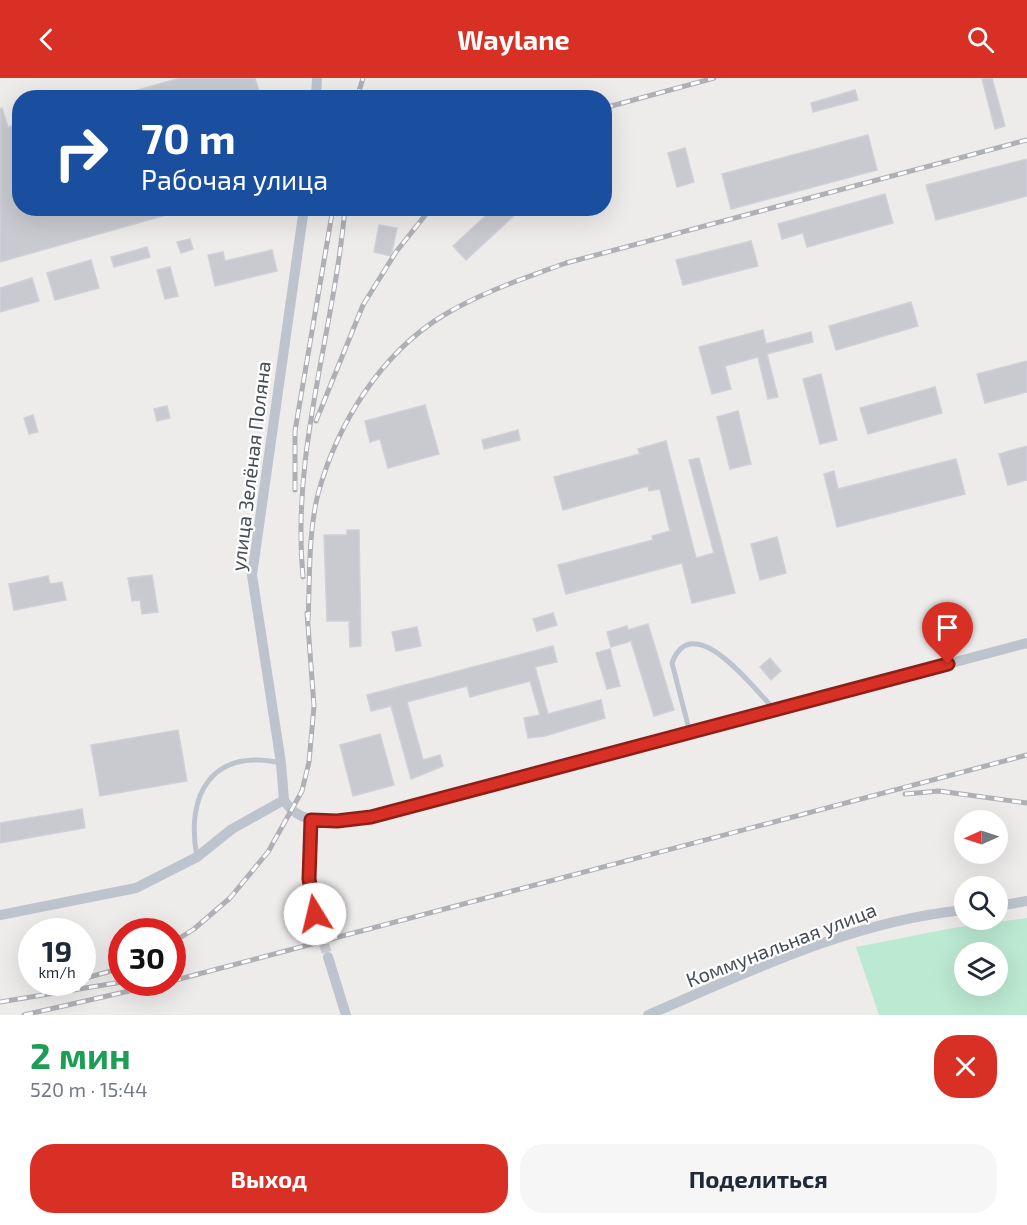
<!DOCTYPE html>
<html lang="ru">
<head>
<meta charset="utf-8">
<style>
	:root { --surface:#fff; --page:#f6f6f7; --text:#1f2937; --muted:#747a83; --accent:#d93025 }
	body { margin:0; font-family:"Exo 2",sans-serif; background:var(--page); color:var(--text); height:100vh; display:flex; flex-direction:column; font-size:22px; white-space:nowrap }
	* { box-sizing:border-box; margin:0 }
	p { font-size:20px; color:var(--muted) }
	.icon { flex:none; width:33px; height:33px; fill:none; stroke:currentColor; stroke-width:2; stroke-linecap:round; stroke-linejoin:round }
	.map { position:relative; height:937px; overflow:hidden }
	.drawer { display:flex; flex-direction:column; background:var(--surface); flex:1 }
	.drawer>* { flex:none }
	.guide { position:absolute; left:12px; top:12px; width:600px; height:126px; border-radius:24px; box-shadow:0 6px 24px #0002; background:#1a4fa0; color:#fff; overflow:hidden }
	.needle { width:39px; rotate:267deg }
	.buttons { position:absolute; left:954px; top:732px; display:grid; gap:12px }
	.buttons a { display:grid; place-items:center; width:54px; height:54px; border-radius:50%; background:var(--surface); box-shadow:0 6px 24px #0002; font-size:30px }
	.speed { position:absolute; left:18px; top:840px; display:flex; gap:12px; font-size:30px; font-weight:700; text-align:center }
	.speed>* { display:grid; place-content:center; width:78px; height:78px; border-radius:50%; background:var(--surface); box-shadow:0 6px 24px #0002; line-height:1 }
	.speed small { font-size:15px; font-weight:400 }
	.speed .limit { border:9px solid #d22; background:#fff; color:#111 }
	.pin { position:absolute; display:grid; place-items:center; width:51px; height:51px; color:#fff; margin:-62px -26px; border-radius:50% 50% 50% 0; rotate:-45deg; box-shadow:0 0 6px #0007 }
	.pin .icon { rotate:45deg }
	.me { position:absolute; width:66px; margin:-33px; rotate:351deg; stroke-linejoin:round; filter:drop-shadow(0 0 4px #0008) }
	.turn { display:flex; align-items:center; gap:21px; height:126px; padding:0 30px; font-size:27px }
	.turn .icon { width:78px; height:78px; stroke-width:2.5 }
	.turn b { display:block; font-size:42px; line-height:51px }
	.round { display:grid; place-items:center; flex:none; width:63px; height:63px; border-radius:24px; background:var(--page) }
	.overview { display:flex; align-items:center; justify-content:space-between; height:102px; padding:0 30px }
	h1 { font-size:36px; font-weight:700; line-height:45px; color:#1e9e55 }
	.action { display:flex; gap:12px; margin-top:auto; padding:12px 30px }
	.action a { flex:1; height:69px; border-radius:24px; background:var(--accent); color:#fff; font-size:24px; font-weight:700; line-height:69px; text-align:center }
	.action a+a { background:var(--page); color:var(--text) }
	header { display:flex; justify-content:space-between; align-items:center; height:78px; padding:0 30px; background:var(--accent); color:#fff; font-size:27px; font-weight:700 }
	.map>svg:first-child { display:block }
	.green { fill:#bce9d2; fill-rule:evenodd }
	.building { fill:#c8cad0; stroke:#d0d1d7; stroke-width:1.5 }
	.lines { fill:none; stroke-linecap:round; stroke-linejoin:round }
	.minor-tunnel { stroke:#cccbcd; stroke-width:10; stroke-dasharray:10 5; stroke-linecap:butt }
	.service { stroke:#bdc4cd; stroke-width:5 }
	.minor { stroke:#bdc4cd; stroke-width:10 }
	.rail-casing { stroke:#aeb0b5; stroke-width:5 }
	.rail { stroke:#fff; stroke-width:3; stroke-dasharray:9; stroke-linecap:butt }
	.route-casing { stroke:#8d1f18; stroke-width:15 }
	.route { stroke:#d93025; stroke-width:10 }
	.labels { text-anchor:middle; dominant-baseline:central; stroke-width:4.5; stroke-linejoin:round; paint-order:stroke }
	.street-label { font-size:20px; fill:#454d57; stroke:#fff }
</style>
</head>
<body>
<header><svg class="icon" aria-label="back" viewBox="0 0 24 24"><path d="M15 5l-7 7 7 7"/></svg>Waylane<svg class="icon" aria-label="search" viewBox="0 0 24 24"><circle cx="10" cy="10" r="6"/><path d="M15 15l6 6"/></svg></header>
<div class="map">
<svg width="1027" height="937" viewBox="0 0 1027 937">
	<rect width="100%" height="100%" fill="#eeebeb"/>
	<!-- green -->
	<path class="green" d="M1027,840V937H879L856,869L953,850ZM964,874H998V908H964Z"/>
	<!-- building -->
	<path class="building" d="M180,0H255L261,20H120V17Z
		M992,0L1005,48L995,51L982,1Z
		M855,12L858,22L813,34L811,25Z
		M2,30L8,49L20,46V130H179L180,133L0,184V31Z
		M868,57L877,92L731,131L722,96Z
		M685,70L694,104L677,109L668,75Z
		M1027,81V118L936,142L926,107Z
		M885,116L893,145L807,169L803,155L782,161L778,146Z
		M494,130H522L466,182L453,168Z
		M379,147L397,150L391,178L374,174Z
		M190,161L193,171L181,175L177,164Z
		M751,163L758,188L683,207L676,182Z
		M147,169L150,179L114,189L111,179Z
		M272,172L277,193L215,208L208,177L223,174L225,183Z
		M91,182L99,210L55,222L47,195Z
		M170,189L178,218L165,221L157,192Z
		M32,200L39,223L0,234V210Z
		M911,224L918,248L836,272L829,248Z
		M763,252L766,266L811,254L813,264L767,276L778,319L768,321L758,279L725,288L731,311L712,316L699,269Z
		M1027,283V314L985,325L977,296Z
		M821,296L837,362L820,366L803,301Z
		M935,309L942,335L868,356L860,330Z
		M425,327L439,376L388,390L380,361L370,364L365,343Z
		M167,328L170,340L157,343L154,331Z
		M738,333L751,386L730,391L717,339Z
		M33,337L38,354L29,356L24,340Z
		M518,352L520,362L484,371L482,362Z
		M666,363L696,480L714,475L689,382L699,380L735,515L692,525L682,485L566,516L558,487L653,462L652,458L670,453L660,411L649,413L648,408L563,432L554,399L640,376L638,371Z
		M1027,368V402L1008,407L999,376Z
		M956,381L965,416L837,449L824,396L834,393L838,411Z
		M347,452H359L361,568L350,569L349,543H327L324,457H347Z
		M777,459L786,495L760,502L751,466Z
		M152,497L158,534L142,536L140,522L132,523L128,500Z
		M48,498L50,506L62,504L66,522L14,532L9,506Z
		M553,535L557,547L537,553L533,541Z
		M648,546L674,632L654,638L631,563L611,569L607,554L627,548L628,552Z
		M417,549L421,568L396,573L392,554Z
		M553,568L557,584L535,589L548,636L601,622L605,640L545,658L528,660L524,640L540,637L530,603L470,619L467,608L407,624L423,682L440,677L443,688L411,701L391,628L371,633L367,617Z
		M610,571L620,608L607,611L596,575Z
		M770,580L781,593L771,602L760,589Z
		M178,652L187,703L100,718L91,667Z
		M380,656L394,707L353,718L340,667Z
		M82,731L85,750L0,765V745Z"/>
	<g class="lines">
		<!-- minor-tunnel -->
		<path class="minor-tunnel" d="M315,836L328,879"/>
		<!-- service -->
		<path class="service" d="M690,655L672,585C693,529 754,611 774,631
			M197,779C185,716 212,670 281,685"/>
		<!-- minor -->
		<path class="minor" d="M316,20L317,0
			M284,722L281,685L252,497L304,130
			M311,742L309,801L315,836
			M998,828L1027,823
			M0,837L136,810L197,779L232,751L284,722C302,752 341,743 371,739L1027,565
			M328,879L346,937
			M648,937C750,893 853,843 964,832"/>
		<!-- rail casing -->
		<g class="rail-casing">
			<path id="rail" d="M357,20L363,0
				M604,30L714,0
				M316,343L363,227L396,174L431,130
				M295,412V353L333,130
				M303,499C291,374 334,254 345,130
				M308,543C310,502 308,456 318,416C337,346 381,275 444,237C482,214 525,200 566,185L1027,62
				M905,716L939,713L1027,725
				M172,865L194,851L230,820L268,774L302,713L309,684L314,628L307,535
				M82,901L122,890
				M172,903L1027,677
				M0,924L122,904
				M24,937L164,905"/>
		</g>
		<!-- rail -->
		<use href="#rail" class="rail"/>
	</g>
	<g class="lines">
		<!-- route casing -->
		<g class="route-casing">
			<path id="route" d="M315,836L309,801L311,742L337,743L371,739L948,586"/>
		</g>
		<!-- route -->
		<use href="#route" class="route"/>
	</g>
	<g class="labels">
		<!-- street labels -->
		<g class="street-label">
			<text transform="translate(250 388) rotate(-83)">улица Зелёная Поляна</text>
			<text transform="translate(781 866) rotate(-21)">Коммунальная улица</text>
		</g>
	</g>
</svg>
<div class="buttons">
<a><svg class="needle" viewBox="-14 -14 28 28"><path d="M0-13l5 13h-10z" fill="#e53935"/><path d="M0 13l5-13h-10z" fill="#747a83"/></svg></a>
<a><svg class="icon" aria-label="search" viewBox="0 0 24 24"><circle cx="10" cy="10" r="6"/><path d="M15 15l6 6"/></svg></a>
<a><svg class="icon" aria-label="layers" viewBox="0 0 24 24"><path d="M12 4l9 5-9 5-9-5zM3 14l9 5 9-5"/></svg></a>
</div>
<div class="speed"><div>19<small>km/h</small></div><div class="limit">30</div></div>
<div class="pin" style="left:948px;top:586px;background:#d93025"><svg class="icon" aria-label="arrive" viewBox="0 0 24 24"><path d="M6 21V4h12l-3 4 3 4H6"/></svg></div>
<svg class="me" style="left:315px;top:836px" viewBox="-20 -20 40 40"><circle r="19" fill="#fff"/><path d="M0-13L10 11 0 6-10 11z" fill="#d93025"/></svg>
<div class="guide">
<div class="turn"><svg class="icon" aria-label="right" viewBox="0 0 24 24"><path d="M7 20v-9h11M14 6l5 5-5 5"/></svg><div><b>70 m</b>Рабочая улица</div></div>
</div>
</div>
<section class="drawer">
<div class="overview"><div><h1>2 мин</h1><p>520 m · 15:44</p></div><a class="round" style="background:#d93025;color:#fff"><svg class="icon" aria-label="close" viewBox="0 0 24 24"><path d="M6 6l12 12M18 6L6 18"/></svg></a></div>
<div class="action"><a>Выход</a><a>Поделиться</a></div>
</section>
</body>
</html>
